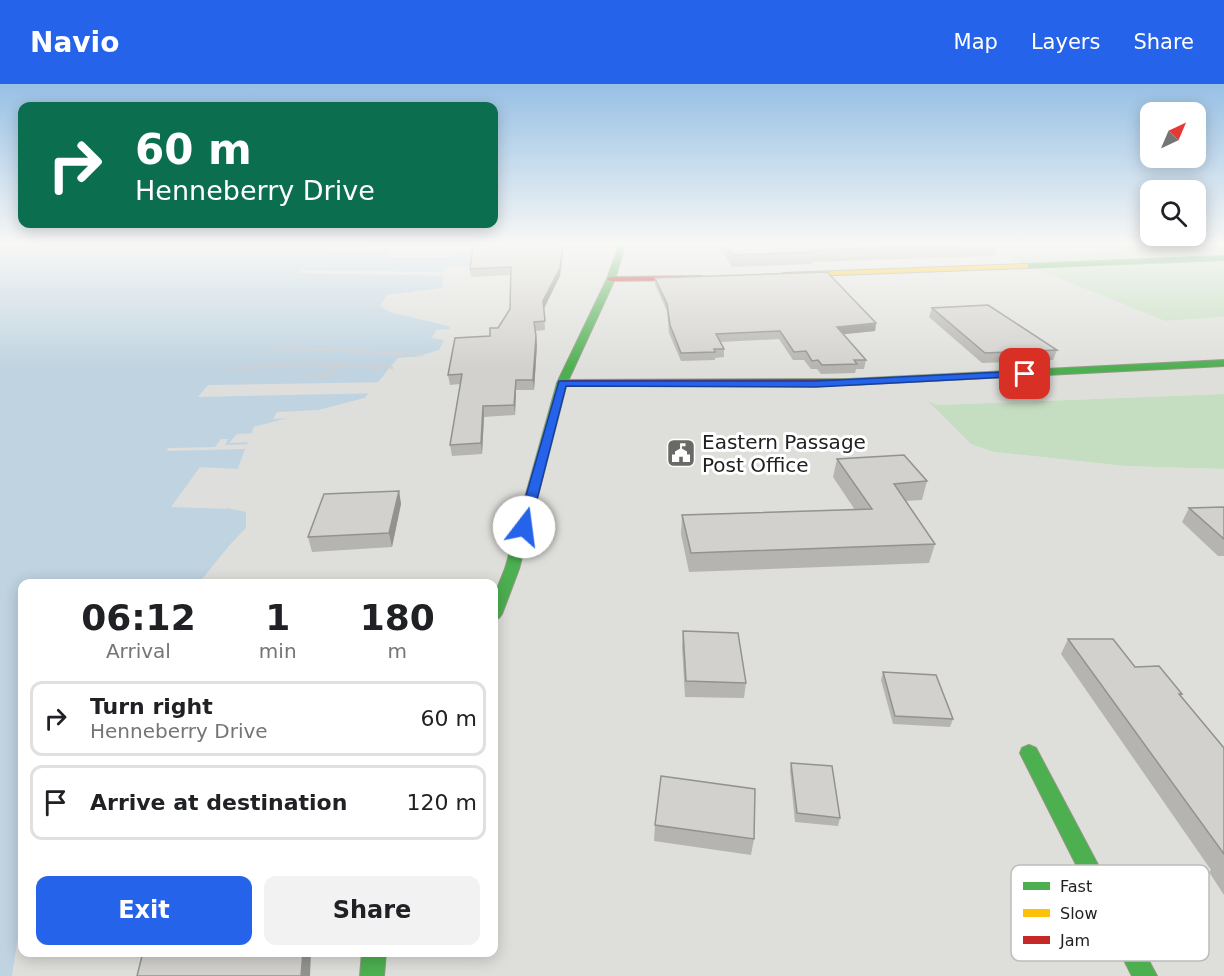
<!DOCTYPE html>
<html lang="en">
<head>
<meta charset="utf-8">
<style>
	:root { --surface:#fff; --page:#f2f2f2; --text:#202124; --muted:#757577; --line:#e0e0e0; --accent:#2563eb }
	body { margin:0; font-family:"DejaVu Sans",sans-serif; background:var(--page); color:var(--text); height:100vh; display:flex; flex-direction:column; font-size:22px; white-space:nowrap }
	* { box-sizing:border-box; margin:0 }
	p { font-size:20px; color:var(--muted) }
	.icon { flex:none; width:33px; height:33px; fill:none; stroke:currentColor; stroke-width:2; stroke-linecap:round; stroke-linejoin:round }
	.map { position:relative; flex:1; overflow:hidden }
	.sheet { position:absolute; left:18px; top:495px; width:480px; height:378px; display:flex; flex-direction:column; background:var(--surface); border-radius:12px; box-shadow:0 3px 15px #0003 }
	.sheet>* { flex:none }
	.hud { position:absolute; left:18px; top:18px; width:480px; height:126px; border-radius:12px; box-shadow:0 3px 15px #0003; background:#0b6e4f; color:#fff; overflow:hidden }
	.needle { width:39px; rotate:44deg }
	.tools { position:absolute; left:1140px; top:18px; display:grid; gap:12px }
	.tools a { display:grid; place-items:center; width:66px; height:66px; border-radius:12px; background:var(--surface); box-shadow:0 3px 15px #0003; font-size:30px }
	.pin { position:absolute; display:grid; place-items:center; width:51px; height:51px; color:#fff; margin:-26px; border-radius:12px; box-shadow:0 3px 9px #0006 }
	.me { position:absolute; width:66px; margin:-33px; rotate:15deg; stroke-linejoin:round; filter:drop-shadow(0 0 4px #0008) }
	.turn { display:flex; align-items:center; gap:21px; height:126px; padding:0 18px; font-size:27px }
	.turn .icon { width:78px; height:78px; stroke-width:2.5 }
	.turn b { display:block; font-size:42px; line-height:51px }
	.eta { display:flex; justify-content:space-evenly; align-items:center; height:102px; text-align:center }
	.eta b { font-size:36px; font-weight:700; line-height:42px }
	.primary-button { display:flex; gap:12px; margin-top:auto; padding:12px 18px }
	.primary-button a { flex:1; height:69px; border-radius:12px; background:var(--accent); color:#fff; font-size:24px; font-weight:700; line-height:69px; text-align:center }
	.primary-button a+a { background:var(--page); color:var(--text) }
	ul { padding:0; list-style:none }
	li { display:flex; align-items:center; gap:18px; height:75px; margin:0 12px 9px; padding:0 6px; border:3px solid var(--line); border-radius:12px }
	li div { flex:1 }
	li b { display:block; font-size:22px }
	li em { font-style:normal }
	header { display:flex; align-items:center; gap:36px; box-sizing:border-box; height:84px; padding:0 30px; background:var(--accent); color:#fff }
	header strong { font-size:28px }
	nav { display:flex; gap:33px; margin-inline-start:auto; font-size:21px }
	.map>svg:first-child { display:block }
	.residential { fill:#dededb }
	.forest { fill:#c5ddc0 }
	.water { fill:#bfd3e0 }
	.pier { fill:#dededc }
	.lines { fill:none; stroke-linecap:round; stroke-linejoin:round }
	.fast-casing { stroke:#939982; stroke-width:2 }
	.slow-casing { stroke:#939982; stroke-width:2 }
	.jam-casing { stroke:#939982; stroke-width:2 }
	.path { stroke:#d7cec9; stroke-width:3; stroke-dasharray:2 2; stroke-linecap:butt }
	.fast { fill:#4caf50; fill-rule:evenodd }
	.slow { fill:#ffc107; fill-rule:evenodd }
	.jam { fill:#c62828; fill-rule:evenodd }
	.wall { fill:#b5b4b0 }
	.shaded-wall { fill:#939290 }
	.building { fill:#d2d1cd; stroke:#939290; stroke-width:1.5 }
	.route { fill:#2563eb; stroke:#184099; stroke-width:1.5 }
	.labels { text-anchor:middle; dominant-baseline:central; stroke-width:6; stroke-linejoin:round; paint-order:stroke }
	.poi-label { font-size:20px; fill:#212121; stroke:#fff; text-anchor:start }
	.key { fill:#fff; stroke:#bcbcbc; stroke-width:1.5 }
	.key-label { font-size:16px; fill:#212121 }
</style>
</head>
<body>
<header>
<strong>Navio</strong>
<nav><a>Map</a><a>Layers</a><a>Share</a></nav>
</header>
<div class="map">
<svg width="1224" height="892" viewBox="0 0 1224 892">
	<rect width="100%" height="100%" fill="#efefea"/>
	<!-- residential -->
	<path class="residential" d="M391,161H1112L1129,166L1034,172L999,170L1165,237L1224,233V310L937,321L930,318L995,368L1124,382L1224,385V892H12L22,830V868H494V500L199,499L229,462L246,444L227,425L238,385L254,343L365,314L398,274L415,273L437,246L449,242L390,228L380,222L387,211L442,204L444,188L473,164L390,174Z"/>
	<!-- forest -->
	<path class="forest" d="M1112,161H1224V233L1165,237L997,169L1034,172L1127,166Z
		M1224,310V385L1124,382L995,368L971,360L928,317L937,321Z"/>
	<!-- water -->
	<path class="water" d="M0,161H391L390,174H443L473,164L489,182L444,188L442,204L387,211L380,222L390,228L449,242L450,245L437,246L431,254L444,256L439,266L415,273L398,274L365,314L254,343L238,385L227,424L246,428V444L229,462L199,499L22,500V830L12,892H0Z"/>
	<!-- pier -->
	<path class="pier" d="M391,161H470L473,164L443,174H390L388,165L327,167L330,163Z
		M516,181L512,193L298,189L302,186L443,188L448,182Z
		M394,298L389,309L198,313L208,301Z
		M393,322L392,329L273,335L277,328Z
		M320,346L314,356L229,359L237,350Z
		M221,355H228L225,361L259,360L227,425L171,423L200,383L238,385L245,365L167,367L168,364L215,363Z"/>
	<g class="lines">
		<!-- fast casing -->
		<g class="fast-casing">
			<path id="fast" d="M619,161H625L615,195L567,299L519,485L502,530L499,534L494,535V512L505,485L557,299L607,195Z
				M1224,172V176L1025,184L1021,182L1025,180Z
				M1224,276V282L849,301L844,298L849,295Z
				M1029,661L1036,664L1157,892H1132L1020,669L1022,664Z
				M362,868H386L384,892H360Z"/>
		</g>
		<!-- slow casing -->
		<g class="slow-casing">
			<path id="slow" d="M1025,180H1028V184L784,193L780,191L784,189Z"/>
		</g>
		<!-- jam casing -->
		<g class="jam-casing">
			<path id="jam" d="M699,192H702V196L611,197L607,195L611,193Z
				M849,295L854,298L853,300L562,302L557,299L562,296Z"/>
		</g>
		<!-- path -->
		<path class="path" d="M276,263L424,271
			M231,285L305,280L394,284
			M300,290L328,292L336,282"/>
		<!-- fast -->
		<use href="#fast" class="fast"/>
		<!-- slow -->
		<use href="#slow" class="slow"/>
		<!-- jam -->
		<use href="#jam" class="jam"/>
	</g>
	<!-- wall -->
	<path class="wall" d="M473,161H564L560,192L544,225L545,246L535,247L537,261L534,306H516L515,331L484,333L482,370L452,372L450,361L460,300L450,301L448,291L490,252L498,244L510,225L511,191L471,193L470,185Z
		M718,161H998L995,172L812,178V180L732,183Z
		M655,194L876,239L875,247L844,250L866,276L864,285H856L855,289L821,290L817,285H811L804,276H793L779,255L721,258L724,265V273L715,274V276L681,277L669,249L667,227L655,201Z
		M932,224L1057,266L1053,276L982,279L929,233Z
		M837,375L927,397L922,416L906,417L935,460L929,479L689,488L681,450L682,431L855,426L833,393Z
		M399,407L401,420L392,463L312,468L308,453Z
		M1224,423V472H1218L1182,438L1189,424Z
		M683,547L746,599L744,614L685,613L682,563Z
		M1068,555L1135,583L1182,610L1181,612L1224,664V811L1209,788L1211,786L1061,570Z
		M883,588L953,635L950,643L893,640L881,596Z
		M791,679L840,734L838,742L795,738L790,687Z
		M655,741L754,755L751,771L654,757Z"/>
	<!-- shaded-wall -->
	<path class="shaded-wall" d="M563,161H564L560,192L543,226V217Z
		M876,239L875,247L836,251L837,243Z
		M536,252L537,261L534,306L533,296Z
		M516,296V306L515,331L514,321Z
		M483,322L484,333L482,370L481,359Z
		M399,407L401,420L392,463L389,449Z
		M303,868H311L310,892H301Z"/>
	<!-- building -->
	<path class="building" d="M473,161H563L560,184L543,217L545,237L534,238L536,252L533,296H516L514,321L483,322L481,359L450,361L462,290L448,291L455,254L490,252V244H498L510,225L511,183L470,185Z
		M726,161H979L812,166L814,168L733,171Z
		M827,188L876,239L837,243L866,276H854L857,280L822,281L818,276L812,277L806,267L794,268L780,247L716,250L724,265H714L715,268L681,269L670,241L667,220L655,194Z
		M988,221L1057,266L985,269L932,224Z
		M904,371L927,397L894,400L935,460L691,469L682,431L872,425L837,375Z
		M399,407L389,449L308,453L324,410Z
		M1224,423V455L1189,424Z
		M683,547L738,549L746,599L686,597Z
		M1068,555H1113L1135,583L1159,582L1182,610H1179L1224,664V770Z
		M883,588L936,591L953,635L895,632Z
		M791,679L832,682L840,734L797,729Z
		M661,692L755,705L754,755L655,741Z
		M143,868H303L301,892H137Z"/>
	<!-- sky -->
	<linearGradient id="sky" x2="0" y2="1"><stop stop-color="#97c0e5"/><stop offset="0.56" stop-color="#f8f8f6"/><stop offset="1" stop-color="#f8f8f6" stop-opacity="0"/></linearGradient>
	<rect width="1224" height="285" fill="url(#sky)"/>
	<!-- route -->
	<path class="route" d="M1025,287L1030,290L1028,292L816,303L566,302L530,443L524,447L517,443L559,297H816Z"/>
	<!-- icons -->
	<defs>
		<g id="civic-square" transform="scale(1.5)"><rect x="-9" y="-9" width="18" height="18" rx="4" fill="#696967" stroke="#fff"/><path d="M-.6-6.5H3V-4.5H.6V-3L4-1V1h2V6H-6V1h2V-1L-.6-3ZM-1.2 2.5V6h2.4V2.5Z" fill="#fff"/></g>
	</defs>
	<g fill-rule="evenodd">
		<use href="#civic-square" x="681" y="369"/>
	</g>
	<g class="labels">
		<!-- poi labels -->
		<g class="poi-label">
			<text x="702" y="358">Eastern Passage<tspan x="702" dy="23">Post Office</tspan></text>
		</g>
	</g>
	<!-- legend -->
	<rect x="1011" y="781" width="198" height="96" rx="9" class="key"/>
	<rect x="1023" y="798" width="27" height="8" fill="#4caf50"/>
	<rect x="1023" y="825" width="27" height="8" fill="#ffc107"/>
	<rect x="1023" y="852" width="27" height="8" fill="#c62828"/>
	<g class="key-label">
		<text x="1060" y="808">Fast</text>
		<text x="1060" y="835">Slow</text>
		<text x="1060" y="862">Jam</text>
	</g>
</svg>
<div class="tools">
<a><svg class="needle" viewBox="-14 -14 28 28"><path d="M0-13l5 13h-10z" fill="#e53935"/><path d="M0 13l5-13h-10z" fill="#757577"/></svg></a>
<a><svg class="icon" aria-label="search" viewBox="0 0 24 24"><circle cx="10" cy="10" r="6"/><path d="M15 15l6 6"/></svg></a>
</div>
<div class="pin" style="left:1025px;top:290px;background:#d93025"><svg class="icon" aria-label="arrive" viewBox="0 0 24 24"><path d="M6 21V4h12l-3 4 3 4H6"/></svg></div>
<svg class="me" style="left:524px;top:443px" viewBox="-20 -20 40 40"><circle r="19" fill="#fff"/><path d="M0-13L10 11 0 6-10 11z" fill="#2563eb"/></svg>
<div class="hud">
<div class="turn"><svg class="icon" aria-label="right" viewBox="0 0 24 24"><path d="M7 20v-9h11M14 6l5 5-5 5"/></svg><div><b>60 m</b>Henneberry Drive</div></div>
</div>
<section class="sheet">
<div class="eta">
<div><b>06:12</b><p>Arrival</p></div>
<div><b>1</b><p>min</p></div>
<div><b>180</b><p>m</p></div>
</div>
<ul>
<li><svg class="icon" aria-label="right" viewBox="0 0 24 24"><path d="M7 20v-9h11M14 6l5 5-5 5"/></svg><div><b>Turn right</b><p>Henneberry Drive</p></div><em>60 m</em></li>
<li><svg class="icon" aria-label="arrive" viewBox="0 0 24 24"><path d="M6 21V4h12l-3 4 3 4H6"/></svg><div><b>Arrive at destination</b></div><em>120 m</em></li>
</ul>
<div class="primary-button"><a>Exit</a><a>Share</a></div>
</section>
</div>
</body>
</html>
